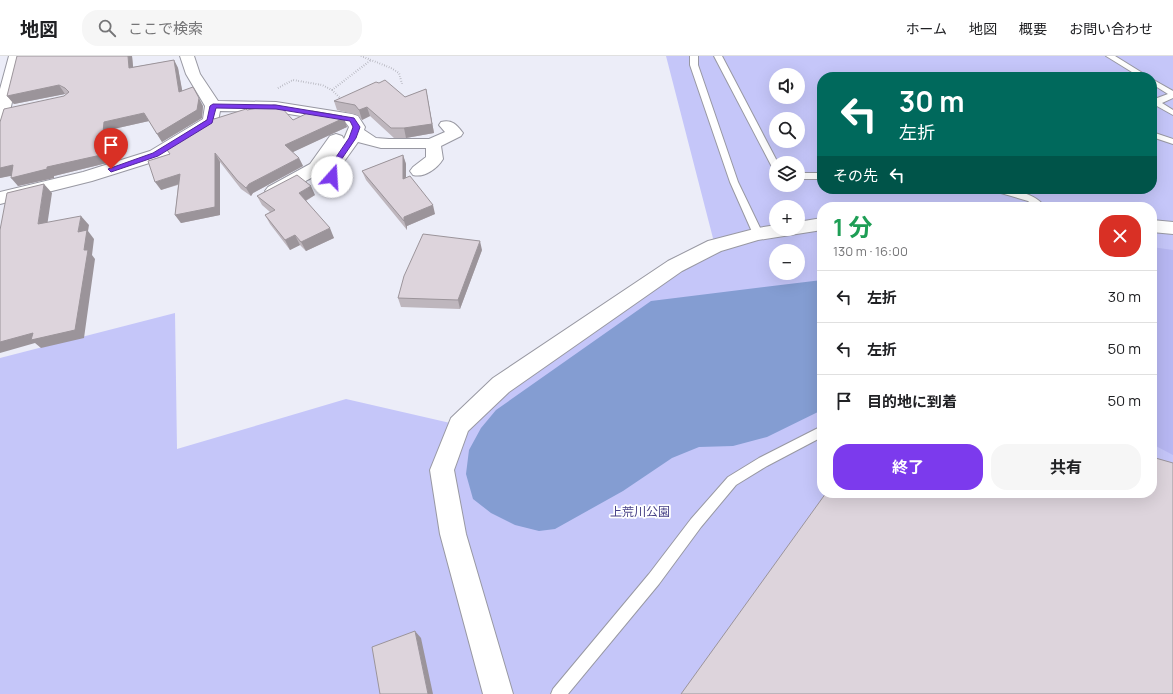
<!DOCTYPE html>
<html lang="ja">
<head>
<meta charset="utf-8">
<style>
	:root { --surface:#fff; --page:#f6f6f6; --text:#202124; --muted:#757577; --line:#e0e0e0; --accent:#7c3aed }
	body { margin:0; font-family:Manrope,"Noto Sans JP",sans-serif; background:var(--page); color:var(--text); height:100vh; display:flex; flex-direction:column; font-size:15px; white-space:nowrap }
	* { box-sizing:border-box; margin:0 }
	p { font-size:13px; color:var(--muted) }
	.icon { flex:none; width:22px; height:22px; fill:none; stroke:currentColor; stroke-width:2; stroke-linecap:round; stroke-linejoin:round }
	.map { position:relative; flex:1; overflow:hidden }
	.drawer { position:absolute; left:817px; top:146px; width:340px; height:296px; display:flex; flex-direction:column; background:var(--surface); border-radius:16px; box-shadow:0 4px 16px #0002 }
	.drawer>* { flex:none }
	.top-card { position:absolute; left:817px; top:16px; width:340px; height:122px; border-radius:16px; box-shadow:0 4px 16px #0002; background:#00695c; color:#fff; overflow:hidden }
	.buttons { position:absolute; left:769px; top:12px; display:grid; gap:8px }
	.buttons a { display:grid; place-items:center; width:36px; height:36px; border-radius:50%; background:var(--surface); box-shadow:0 4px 16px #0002; font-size:20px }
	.pin { position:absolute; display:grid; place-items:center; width:34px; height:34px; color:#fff; margin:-41px -17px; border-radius:50% 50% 50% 0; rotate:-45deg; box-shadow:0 0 4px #0007 }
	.pin .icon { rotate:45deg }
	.me { position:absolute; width:44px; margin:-22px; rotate:19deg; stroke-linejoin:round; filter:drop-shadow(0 0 3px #0008) }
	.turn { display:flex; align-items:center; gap:14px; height:84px; padding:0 16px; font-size:18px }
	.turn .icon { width:52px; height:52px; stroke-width:2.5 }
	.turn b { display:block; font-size:28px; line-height:34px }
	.then { display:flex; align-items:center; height:38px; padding:0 16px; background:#0003; gap:8px; font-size:15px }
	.round { display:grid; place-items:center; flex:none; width:42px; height:42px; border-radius:16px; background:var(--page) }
	.overview { display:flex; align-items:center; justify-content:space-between; height:68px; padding:0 16px }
	h1 { font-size:24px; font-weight:700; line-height:30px; color:#1e9e55 }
	.primary-button { display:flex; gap:8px; margin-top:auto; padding:8px 16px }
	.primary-button a { flex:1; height:46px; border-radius:16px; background:var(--accent); color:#fff; font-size:16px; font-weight:700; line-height:46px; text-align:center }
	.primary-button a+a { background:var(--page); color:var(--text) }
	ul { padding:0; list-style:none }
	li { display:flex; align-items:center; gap:12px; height:52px; padding:0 16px; border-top:1px solid var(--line) }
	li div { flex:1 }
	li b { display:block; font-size:15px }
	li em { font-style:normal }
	header { display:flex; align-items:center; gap:24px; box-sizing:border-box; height:56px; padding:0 20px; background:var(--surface); border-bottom:1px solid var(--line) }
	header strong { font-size:19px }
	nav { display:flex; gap:22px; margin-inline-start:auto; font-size:14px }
	.search { width:280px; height:36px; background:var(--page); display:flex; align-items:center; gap:10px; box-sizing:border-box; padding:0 14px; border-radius:16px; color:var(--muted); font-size:15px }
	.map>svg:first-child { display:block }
	.green { fill:#c5c6f9; fill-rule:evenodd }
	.forest { fill:#b7b7f2 }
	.water { fill:#849dd2 }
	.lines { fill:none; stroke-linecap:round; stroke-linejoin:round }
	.service-casing { stroke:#9898a2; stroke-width:2 }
	.minor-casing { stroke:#9898a2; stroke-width:2 }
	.tertiary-casing { stroke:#9898a2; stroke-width:2 }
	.path { stroke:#9a9aa2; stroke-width:2; stroke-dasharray:0.5 2; stroke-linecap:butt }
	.service { fill:#fff; fill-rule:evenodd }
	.minor { fill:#fff; fill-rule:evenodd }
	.tertiary { fill:#fff; fill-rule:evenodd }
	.wall { fill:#beb6bd }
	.shaded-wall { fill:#9b949a }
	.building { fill:#ddd4dc; stroke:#9b949a }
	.route { fill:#7c3aed; stroke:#51269a }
	.labels { text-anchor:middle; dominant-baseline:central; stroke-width:3.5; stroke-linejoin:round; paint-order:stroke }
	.park-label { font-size:12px; fill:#453f85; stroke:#fff }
</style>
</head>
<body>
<header>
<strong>地図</strong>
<div class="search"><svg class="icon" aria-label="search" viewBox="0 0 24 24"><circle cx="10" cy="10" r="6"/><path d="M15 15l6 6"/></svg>ここで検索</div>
<nav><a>ホーム</a><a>地図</a><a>概要</a><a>お問い合わせ</a></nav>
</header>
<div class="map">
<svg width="1173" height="638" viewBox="0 0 1173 638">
	<rect width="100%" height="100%" fill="#ecedf8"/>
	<!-- green -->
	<path class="green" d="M666,0H1173V638H0V302L175,257L177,393L346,343L459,369L715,190ZM776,19H798V41H776ZM822,21H1152V133H822ZM776,63H798V85H776ZM776,107H798V129H776ZM776,151H798V173H776ZM822,151H1152V437H822ZM776,195H798V217H776Z"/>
	<!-- forest -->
	<path class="forest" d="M1152,191L1173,194V399L1152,388Z"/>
	<!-- water -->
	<path class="water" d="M822,224V354L767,381L733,390L699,391L672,402L623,435L555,473L539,475L515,469L491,457L473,443L466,418L469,394L481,372L496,354L651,245Z"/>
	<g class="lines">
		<!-- service casing -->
		<g class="service-casing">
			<path id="service" d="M690,0H698V9L738,126L763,178L761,180H755L753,178L730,126L690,9Z
				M714,0H722L778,107H776V114L772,111Z
				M1106,0H1115L1149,21H1140Z
				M1152,23L1173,35V42L1162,47L1173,54V59L1155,49L1152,50V44L1168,38L1152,28Z
				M1152,76L1173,83V88L1152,81Z
				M798,117H822V123H798Z
				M993,133C1010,133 1034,136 1045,151H1035L1028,145L994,135Z
				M822,370V381L767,410L736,429L701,471L659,528L568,638H551L553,633L649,518L691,463L728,421L759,402Z"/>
		</g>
		<!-- minor casing -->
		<g class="minor-casing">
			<path id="minor" d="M9,0H23L8,63L6,66L0,68V33Z
				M180,0H194L200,18L218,45L276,46L352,58L358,60L365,71L364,74L376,82L389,83H429L445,76L439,69L441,66C452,63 457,69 463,77L461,80L441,90L443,103C437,113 424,122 413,119L410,115L413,111L426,101V92H381L358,86L343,107L338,134L335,138L329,140L323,138L320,134L326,110L322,116L280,139L274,141L268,139L265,135L268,131L310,108L330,80L336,78L342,80L344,83L349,71L346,67L276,56L220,55L218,65L216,68L162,103L92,125L0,148V136L83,116L150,95L203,63L205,50L186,18Z"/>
		</g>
		<!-- tertiary casing -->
		<g class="tertiary-casing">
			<path id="tertiary" d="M822,162V174L758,184L721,195L682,215L509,336L468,375L454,414L466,478L513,638H483L440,478L430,414L451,362L493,322L668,205L708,185L758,172L776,169V173H798V166Z
				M1152,164L1173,166V178L1152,176Z"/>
		</g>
		<!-- path -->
		<path class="path" d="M361,0L391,12L399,17L402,28
			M278,32L293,24L322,29L332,34L340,42
			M332,34L371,4"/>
		<!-- service -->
		<use href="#service" class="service"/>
		<!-- minor -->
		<use href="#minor" class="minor"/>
		<!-- tertiary -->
		<use href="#tertiary" class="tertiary"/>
	</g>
	<!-- wall -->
	<path class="wall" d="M132,0L133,11L174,4L178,12L182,35L203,50L202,62L162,86L149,65L109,74L107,107L54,120V122L18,130L12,119L0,122V66L64,40L66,38H65L14,48L7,40Z
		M426,33L434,77L406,82H394L370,60L362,64L358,59L337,54L334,45L405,41Z
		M247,54L293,64L344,62L347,71L292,96L299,102L303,110L253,137L251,140L241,133L220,106V159L181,167L175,159L178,129L161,134L170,98L214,63Z
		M403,99L406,108V122L435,158L407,170V174L366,124L362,115Z
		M315,139L306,145L334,182L306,195L300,189L290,194L270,168L265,159L270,156L262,149L257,140Z
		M482,194L460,253L401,251L398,242Z"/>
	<!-- shaded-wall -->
	<path class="shaded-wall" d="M128,0H132L134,20L129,12Z
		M174,4L178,12L184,44L179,36Z
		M59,29L65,38L14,48L7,40Z
		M426,33L434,77L406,82L404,72Z
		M199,42L203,50L202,62L162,86L157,78Z
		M367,51L370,60L362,64L359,54Z
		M144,57L149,65L109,74L107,107L54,120V122L18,130L11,122L47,111L104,66Z
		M344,62L347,71L289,98L285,89Z
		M215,97L220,106V159L181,167L175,159Z
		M403,99L406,108V132L403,123Z
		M299,102L303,110L253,137L251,140L246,132L249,128Z
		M13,109L21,118L0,122V112Z
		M180,118L185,126L161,134L155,126Z
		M44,128L52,137L46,177L38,168Z
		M311,130L315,139L303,146L299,137Z
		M433,149L435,158L407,170V174L404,165V161Z
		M81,160L89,169L88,175L94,183L92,199L95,203L84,282L41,292L35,287L0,297V286L84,194L78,176Z
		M330,172L334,182L306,195L301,186Z
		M295,179L300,189L290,194L285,184Z
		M480,185L482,194L460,253L458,244Z
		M415,575L421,582L433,638H428Z"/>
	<!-- building -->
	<path class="building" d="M17,0H128L129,12L174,4L179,36L193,31L199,42L197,54L157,78L144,57L104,66L101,99L47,111V113L11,122L13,109L0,112V66L4,53L64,40L69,36L65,32L59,29L7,40Z
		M385,24L405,41L426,33L432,68L404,72H391L367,51L359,54L355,49L334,45L376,26L379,27Z
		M274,49L280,50L293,64L312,55L342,60L344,62L285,89L299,102L249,128L246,132L237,124L215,97V151L175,159L180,118L155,126L148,105L170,98L165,91L213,60L214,63L246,53L247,54Z
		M403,99V123L410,120L433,149L404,161V165L362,115Z
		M297,119L311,130L299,137L330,172L301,186L295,179L285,184L265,159L275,154L257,140Z
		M44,128L38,168L81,160L78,176L87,174L84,194H88L75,274L31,284L33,277L0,286V174L7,137Z
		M423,178L480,185L458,244L398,242L404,220Z
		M1152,401L1173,407V638H681L826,437H1152Z
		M415,575L428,638H380L372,591Z"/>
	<!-- route -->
	<path class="route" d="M213,48L276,49L354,62L360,71L356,82L339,107L336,121L332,123L329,121L332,107L349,82L353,71L350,65L276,53L216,52L212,67L158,100L111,116L108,113L153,97L207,64L210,50Z"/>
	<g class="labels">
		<!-- park labels -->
		<g class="park-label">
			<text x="640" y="455">上荒川公園</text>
		</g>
	</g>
</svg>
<div class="buttons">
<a><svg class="icon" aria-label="sound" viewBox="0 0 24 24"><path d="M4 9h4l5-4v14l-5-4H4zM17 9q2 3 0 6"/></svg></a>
<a><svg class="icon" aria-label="search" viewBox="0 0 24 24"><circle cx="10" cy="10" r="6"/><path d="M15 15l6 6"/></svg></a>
<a><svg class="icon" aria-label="layers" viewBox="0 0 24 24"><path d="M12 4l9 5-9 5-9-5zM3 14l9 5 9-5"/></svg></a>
<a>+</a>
<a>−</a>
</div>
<div class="pin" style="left:111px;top:113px;background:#d93025"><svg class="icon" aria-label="arrive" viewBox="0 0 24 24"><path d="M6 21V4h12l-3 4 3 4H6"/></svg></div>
<svg class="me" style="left:332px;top:121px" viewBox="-20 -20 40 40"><circle r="19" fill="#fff"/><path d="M0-13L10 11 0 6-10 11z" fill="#7c3aed"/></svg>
<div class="top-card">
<div class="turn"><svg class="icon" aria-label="left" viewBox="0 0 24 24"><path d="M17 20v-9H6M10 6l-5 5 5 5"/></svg><div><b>30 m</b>左折</div></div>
<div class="then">その先<svg class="icon" aria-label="left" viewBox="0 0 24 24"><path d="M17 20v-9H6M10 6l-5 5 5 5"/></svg></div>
</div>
<section class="drawer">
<div class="overview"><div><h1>1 分</h1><p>130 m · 16:00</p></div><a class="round" style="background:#d93025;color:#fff"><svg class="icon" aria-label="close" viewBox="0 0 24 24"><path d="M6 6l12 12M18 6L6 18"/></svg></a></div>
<ul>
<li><svg class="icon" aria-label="left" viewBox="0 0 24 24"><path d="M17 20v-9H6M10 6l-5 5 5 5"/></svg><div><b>左折</b></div><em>30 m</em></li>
<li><svg class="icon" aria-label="left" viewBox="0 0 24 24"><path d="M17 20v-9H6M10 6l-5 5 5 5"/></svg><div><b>左折</b></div><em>50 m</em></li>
<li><svg class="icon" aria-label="arrive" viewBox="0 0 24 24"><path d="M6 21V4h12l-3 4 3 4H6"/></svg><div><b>目的地に到着</b></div><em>50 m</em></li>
</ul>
<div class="primary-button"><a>終了</a><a>共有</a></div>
</section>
</div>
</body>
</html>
